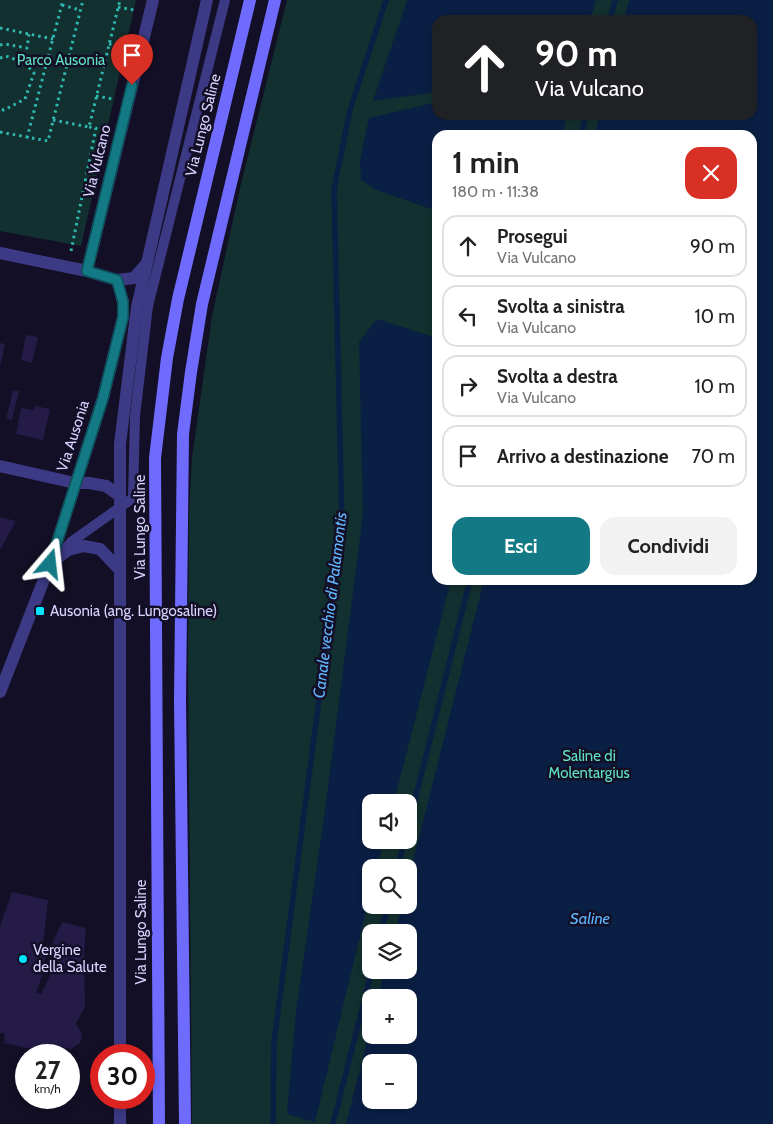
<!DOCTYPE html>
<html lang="it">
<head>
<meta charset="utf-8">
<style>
	:root { --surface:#fff; --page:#f2f2f2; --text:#222; --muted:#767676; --line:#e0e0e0; --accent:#137a85 }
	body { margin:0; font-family:Cabin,sans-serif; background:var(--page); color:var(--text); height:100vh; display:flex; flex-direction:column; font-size:19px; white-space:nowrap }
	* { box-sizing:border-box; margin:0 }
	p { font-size:16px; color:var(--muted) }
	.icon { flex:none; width:28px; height:28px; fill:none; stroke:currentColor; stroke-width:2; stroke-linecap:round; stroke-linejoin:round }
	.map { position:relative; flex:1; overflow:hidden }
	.details { position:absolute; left:432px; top:130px; width:325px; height:455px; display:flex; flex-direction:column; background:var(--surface); border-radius:15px; box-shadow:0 2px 8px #0003 }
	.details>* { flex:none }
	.hud { position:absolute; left:432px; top:15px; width:325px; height:105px; border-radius:15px; box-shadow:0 2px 8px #0003; background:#202124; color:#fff; overflow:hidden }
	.tools { position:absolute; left:362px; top:794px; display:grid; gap:10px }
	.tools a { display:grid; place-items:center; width:55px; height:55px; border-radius:10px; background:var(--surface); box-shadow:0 2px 8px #0003; font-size:25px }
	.speed { position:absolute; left:15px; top:1044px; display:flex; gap:10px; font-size:25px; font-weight:700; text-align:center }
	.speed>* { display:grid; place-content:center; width:65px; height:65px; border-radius:50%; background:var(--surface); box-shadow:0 2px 8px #0003; line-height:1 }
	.speed small { font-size:12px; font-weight:400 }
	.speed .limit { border:8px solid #d22; background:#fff; color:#111 }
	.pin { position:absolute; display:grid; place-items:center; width:42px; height:42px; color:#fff; margin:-51px -21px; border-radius:50% 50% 50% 0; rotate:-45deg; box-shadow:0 0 5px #0007 }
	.pin .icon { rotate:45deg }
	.me { position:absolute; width:55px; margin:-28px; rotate:17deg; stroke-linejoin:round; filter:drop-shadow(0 0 4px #0008) }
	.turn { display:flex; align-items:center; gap:18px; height:105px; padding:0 20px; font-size:22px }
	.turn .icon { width:65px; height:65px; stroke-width:2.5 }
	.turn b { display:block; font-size:35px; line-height:42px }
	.round { display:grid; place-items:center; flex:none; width:52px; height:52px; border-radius:15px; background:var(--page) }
	.head { display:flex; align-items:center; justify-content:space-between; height:85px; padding:0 20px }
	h1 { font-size:30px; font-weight:800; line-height:38px }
	.primary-button { display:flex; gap:10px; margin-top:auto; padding:10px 20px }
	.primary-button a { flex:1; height:58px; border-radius:15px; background:var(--accent); color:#fff; font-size:20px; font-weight:800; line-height:58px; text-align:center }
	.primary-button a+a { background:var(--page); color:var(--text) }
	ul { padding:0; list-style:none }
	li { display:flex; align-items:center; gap:15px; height:62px; margin:0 10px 8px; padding:0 10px; border:2px solid var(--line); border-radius:15px }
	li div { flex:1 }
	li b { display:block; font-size:19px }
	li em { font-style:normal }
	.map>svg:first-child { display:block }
	.green { fill:#12302f; fill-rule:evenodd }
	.water { fill:#0a1f44; fill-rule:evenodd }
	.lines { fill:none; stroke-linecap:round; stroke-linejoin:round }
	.stream { stroke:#0a1f44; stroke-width:5.5 }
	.building { fill:#241b47 }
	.path { stroke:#2fb8b0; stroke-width:3; stroke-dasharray:2.5 4; stroke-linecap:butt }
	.lane { stroke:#3d3a85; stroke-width:10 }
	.street { stroke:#3d3a85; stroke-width:12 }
	.secondary { stroke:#6f6bff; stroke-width:12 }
	.route-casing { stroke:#0c4f56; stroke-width:12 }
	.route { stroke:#137a85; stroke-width:9 }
	.poi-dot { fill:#00e5ff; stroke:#130f26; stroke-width:2 }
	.labels { text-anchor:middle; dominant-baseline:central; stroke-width:5; stroke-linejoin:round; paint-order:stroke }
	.park-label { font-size:15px; fill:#5fe0c0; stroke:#130f26 }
	.street-label { font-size:15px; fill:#d9d4ff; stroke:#130f26 }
	.poi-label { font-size:15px; fill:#d9d4ff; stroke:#130f26; text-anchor:start }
	.water-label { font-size:16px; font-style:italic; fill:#62b6ff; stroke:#130f26 }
</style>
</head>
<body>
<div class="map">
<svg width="773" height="1124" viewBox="0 0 773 1124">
	<rect width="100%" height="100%" fill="#130f26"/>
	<!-- green -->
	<path class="green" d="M0,0H136L81,246L0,231Z
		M287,0H773V1124H192L188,661L189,514L192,458L212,316L240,188ZM438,20H752V115H438ZM438,135H752V580H438ZM371,802H409V840H371ZM371,868H409V905H371ZM371,932H409V970H371ZM371,998H409V1035H371ZM371,1062H409V1100H371Z"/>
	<!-- water -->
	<path class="water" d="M407,0H596L590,20H438L437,92L373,101Z
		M629,0H773V1124H346L371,1025V1035H409V998L378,997L385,970H409V932H395L402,905H409V877L484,580H752V135H595L600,115H752V20H624ZM371,1062H409V1100H371Z
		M437,102L438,115H567L562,135H438L437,211L376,190L361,180L360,161L369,118Z
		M377,319L437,338L438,580H451L394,802H371V840H384L377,867L371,868V891L315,1122L287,1114L296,1011L325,810L363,514L359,342Z"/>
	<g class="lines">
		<!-- stream -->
		<path class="stream" d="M610,20L615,0
			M581,135L586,115
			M409,823L470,580
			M398,868L404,840
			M381,932L388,905
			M273,1124L274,1042L342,525L334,189L350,110L386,0
			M333,1124L372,970"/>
	</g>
	<!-- building -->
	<path class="building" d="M26,335L38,337L32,363L21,360Z
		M0,343L5,344L1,364H0Z
		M13,390L19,391L12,420L6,419Z
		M35,406L50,409L43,440L16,434L21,408L34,410Z
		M0,517L16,521L0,550Z
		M12,892L48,900L43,945L46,947L44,970L36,993L41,994L51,973V947L62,922L86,928L84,954L85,1006L76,1024L82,1034L80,1043L71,1049L53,1045L51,1053L4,1043L5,1034L0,1033V926Z"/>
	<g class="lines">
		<!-- path -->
		<path class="path" d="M62,5L80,10
			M118,7L134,10
			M0,28L53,39
			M109,44L125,47
			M0,45L5,44L27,48L29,34
			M0,58L6,56L25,63L34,73L25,99L4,110L0,109
			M48,59L67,63
			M96,96L113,99
			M53,120L89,127L120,0
			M0,132L48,141L83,0
			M27,138L63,0
			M71,251L96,128L89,127"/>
		<!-- lane -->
		<path class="lane" d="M61,553L71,542L133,498L135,416L148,306L225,0"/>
		<!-- street -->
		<path class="street" d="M0,253L87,271L117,280L123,302V317L103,398L50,564L0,692
			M87,271L153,0
			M117,280L134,278L147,263
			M0,466L75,483H89L106,486L120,496
			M50,564L68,550L84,546L100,549L120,570
			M120,1055V444L137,307L207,0
			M120,1124V1098"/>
		<!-- secondary -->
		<path class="secondary" d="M159,1124L155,458L167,358L178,299L250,0
			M185,1124L180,700L183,434L191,372L202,304L275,0"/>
	</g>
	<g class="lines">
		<!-- route casing -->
		<g class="route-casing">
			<path id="route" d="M50,564L103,398L123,317V302L117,280L87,271L132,85"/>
		</g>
		<!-- route -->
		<use href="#route" class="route"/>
	</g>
	<!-- markers -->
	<g class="poi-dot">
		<rect x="35" y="606" width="10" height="10" rx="2.5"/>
		<circle cx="23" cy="959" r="5"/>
	</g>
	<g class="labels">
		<!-- park labels -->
		<g class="park-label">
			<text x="61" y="60">Parco Ausonia</text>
			<text x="589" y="756">Saline di<tspan x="589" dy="17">Molentargius</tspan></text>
		</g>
		<!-- street labels -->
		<g class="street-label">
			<text transform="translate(203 125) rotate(-76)">Via Lungo Saline</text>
			<text transform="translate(97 161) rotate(-76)">Via Vulcano</text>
			<text transform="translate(73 436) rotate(-72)">Via Ausonia</text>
			<text transform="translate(140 527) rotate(-90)">Via Lungo Saline</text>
			<text transform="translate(141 932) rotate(-90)">Via Lungo Saline</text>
		</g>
		<!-- poi labels -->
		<g class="poi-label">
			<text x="50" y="611">Ausonia (ang. Lungosaline)</text>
			<text x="33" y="950">Vergine<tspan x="33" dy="17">della Salute</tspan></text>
		</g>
		<!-- water labels -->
		<g class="water-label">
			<text transform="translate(330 605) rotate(-83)">Canale vecchio di Palamontis</text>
			<text x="590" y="918">Saline</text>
		</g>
	</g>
</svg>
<div class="tools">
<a><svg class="icon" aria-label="sound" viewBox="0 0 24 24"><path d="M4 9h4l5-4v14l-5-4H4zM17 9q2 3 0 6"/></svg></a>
<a><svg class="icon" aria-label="search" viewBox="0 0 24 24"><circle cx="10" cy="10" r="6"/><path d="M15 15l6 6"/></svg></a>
<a><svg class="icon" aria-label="layers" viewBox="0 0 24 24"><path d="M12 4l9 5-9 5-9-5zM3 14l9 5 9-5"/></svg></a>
<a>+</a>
<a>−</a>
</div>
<div class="speed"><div>27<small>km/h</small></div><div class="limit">30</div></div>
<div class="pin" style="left:132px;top:85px;background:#d93025"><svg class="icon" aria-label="arrive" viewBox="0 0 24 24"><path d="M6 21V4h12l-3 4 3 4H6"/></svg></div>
<svg class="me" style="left:50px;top:564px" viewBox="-20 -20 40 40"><path d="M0-17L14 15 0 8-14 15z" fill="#137a85" stroke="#fff" stroke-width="4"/></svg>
<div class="hud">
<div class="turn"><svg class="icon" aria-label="ahead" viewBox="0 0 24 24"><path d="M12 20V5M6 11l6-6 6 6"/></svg><div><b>90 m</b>Via Vulcano</div></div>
</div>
<section class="details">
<div class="head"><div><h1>1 min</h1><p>180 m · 11:38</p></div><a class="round" style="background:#d93025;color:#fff"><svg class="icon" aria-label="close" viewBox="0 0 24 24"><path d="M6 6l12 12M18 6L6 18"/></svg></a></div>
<ul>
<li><svg class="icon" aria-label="ahead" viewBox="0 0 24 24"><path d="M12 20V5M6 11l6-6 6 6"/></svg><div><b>Prosegui</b><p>Via Vulcano</p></div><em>90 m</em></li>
<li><svg class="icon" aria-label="left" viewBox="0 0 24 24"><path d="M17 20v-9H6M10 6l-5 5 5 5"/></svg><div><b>Svolta a sinistra</b><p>Via Vulcano</p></div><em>10 m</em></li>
<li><svg class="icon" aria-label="right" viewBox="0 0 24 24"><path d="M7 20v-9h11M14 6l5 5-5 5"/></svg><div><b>Svolta a destra</b><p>Via Vulcano</p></div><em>10 m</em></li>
<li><svg class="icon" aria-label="arrive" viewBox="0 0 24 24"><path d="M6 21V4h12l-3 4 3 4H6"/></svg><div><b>Arrivo a destinazione</b></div><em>70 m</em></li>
</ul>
<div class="primary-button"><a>Esci</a><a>Condividi</a></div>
</section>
</div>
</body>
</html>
